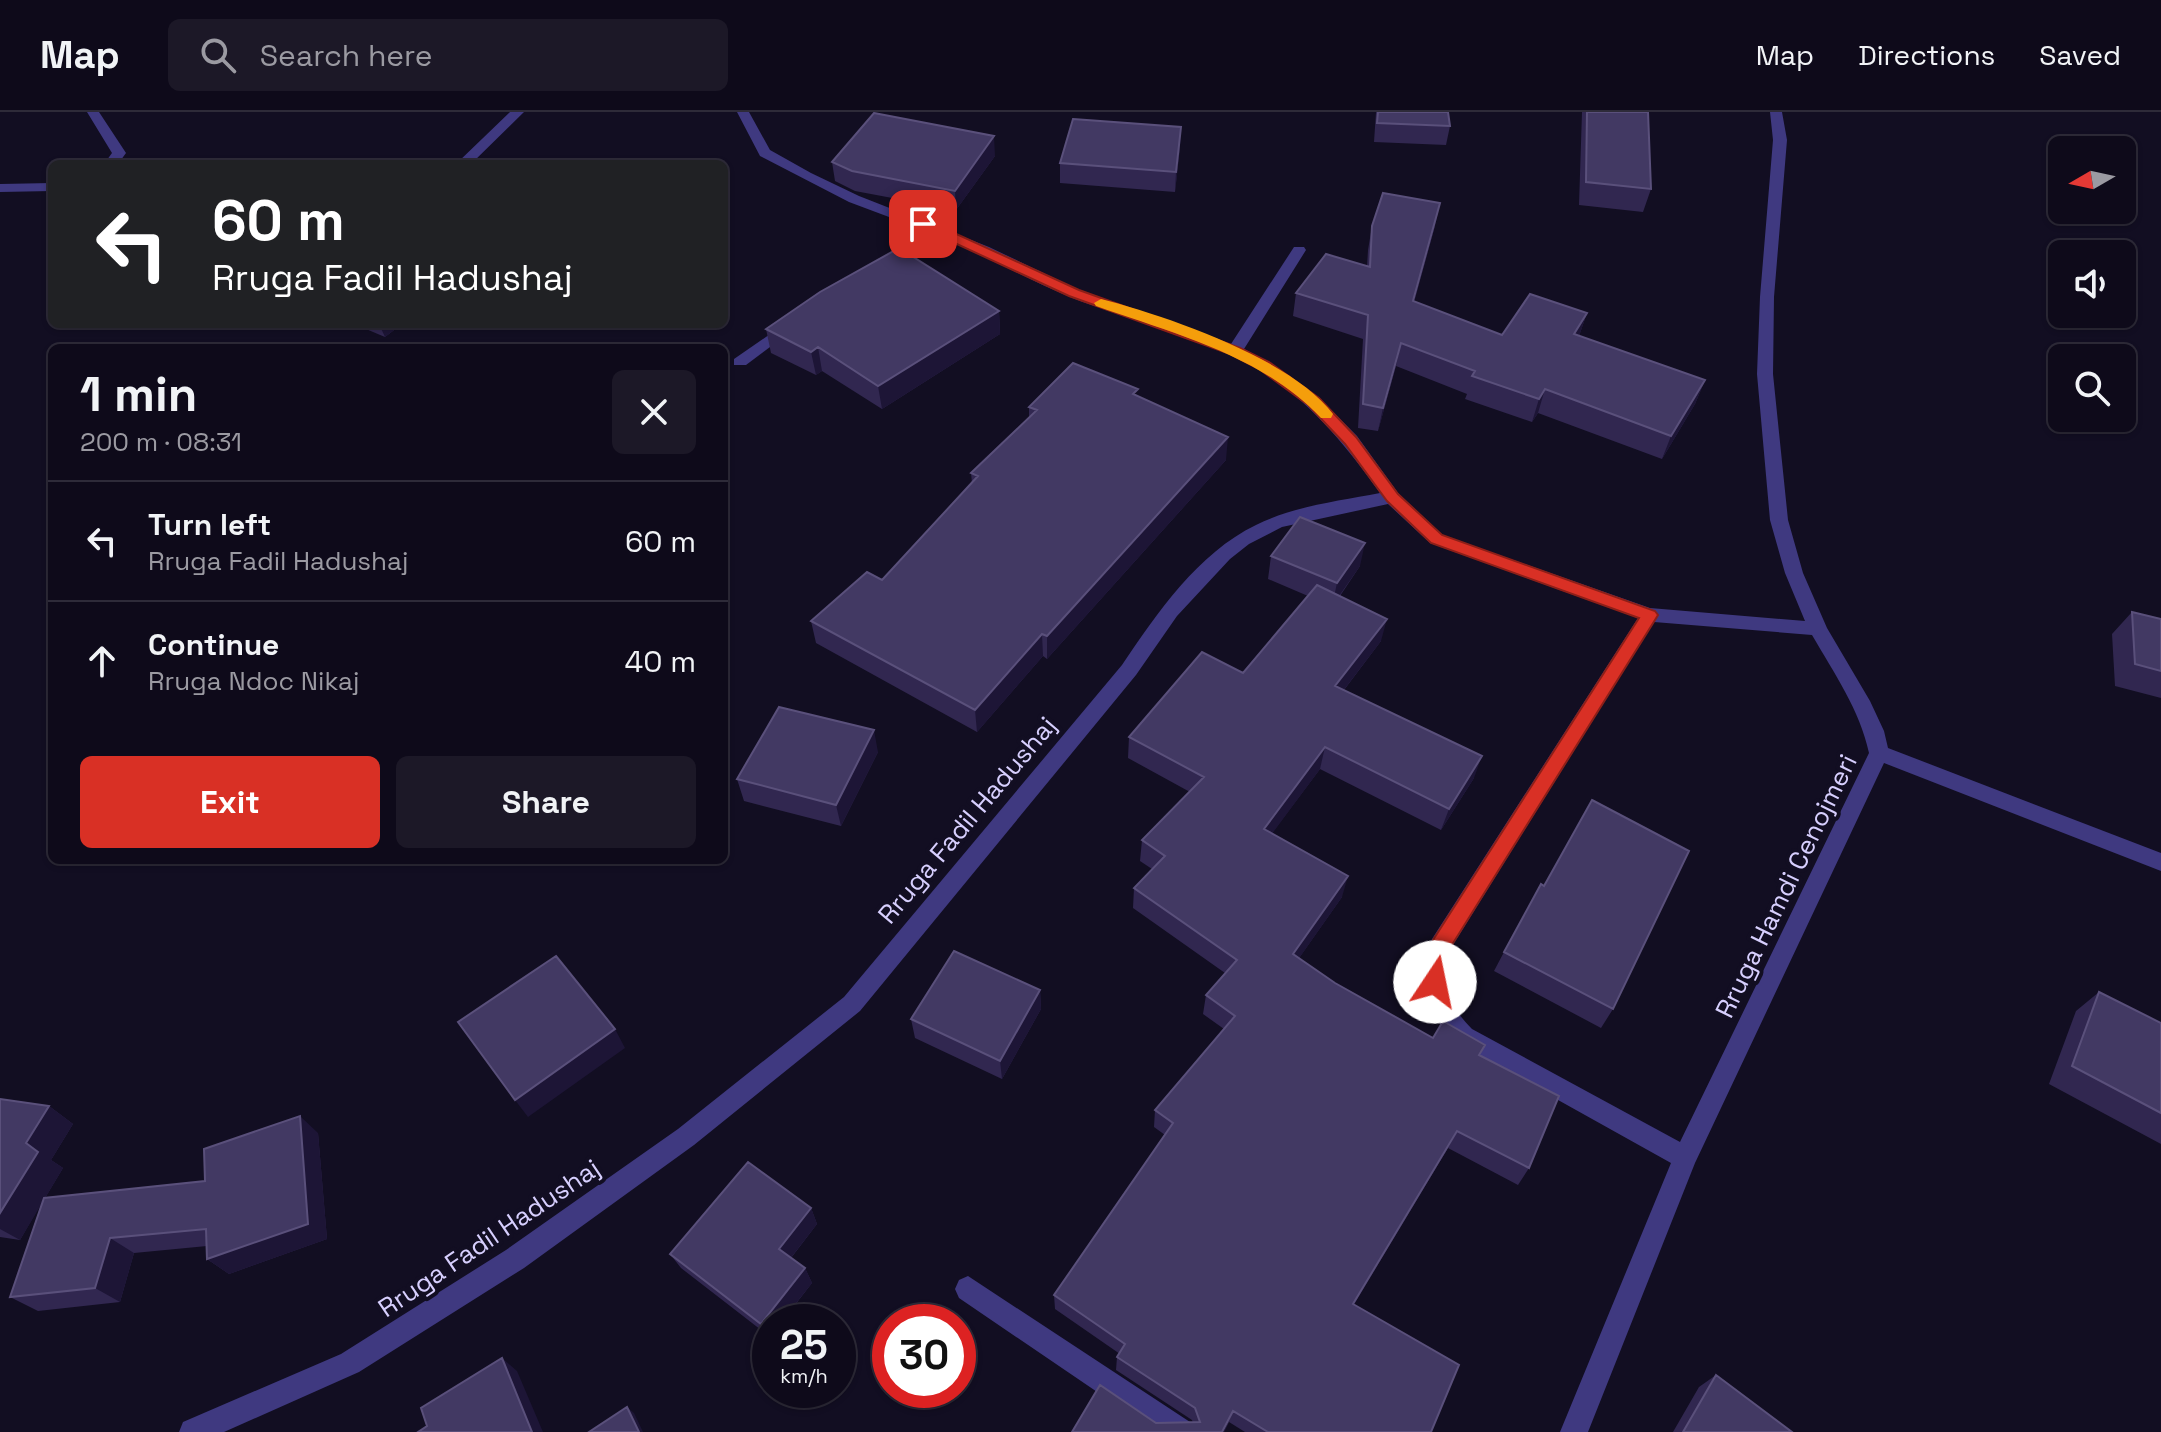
<!DOCTYPE html>
<html lang="en">
<head>
<meta charset="utf-8">
<style>
	:root { --surface:#0e0a1a; --page:#1c1827; --text:#f1f3f6; --muted:#9b9aa2; --line:#2e2b39; --accent:#d93025 }
	body { margin:0; font-family:"Space Grotesk",sans-serif; background:var(--page); color:var(--text); height:100vh; display:flex; flex-direction:column; font-size:30px; white-space:nowrap }
	* { box-sizing:border-box; margin:0 }
	p { font-size:26px; color:var(--muted) }
	.icon { flex:none; width:44px; height:44px; fill:none; stroke:currentColor; stroke-width:2; stroke-linecap:round; stroke-linejoin:round }
	.map { position:relative; flex:1; overflow:hidden }
	.details { position:absolute; left:48px; top:232px; width:680px; height:520px; display:flex; flex-direction:column; background:var(--surface); border-radius:12px; box-shadow:0 2px 6px #0004,0 0 0 2px var(--line) }
	.details>* { flex:none }
	.hud { position:absolute; left:48px; top:48px; width:680px; height:168px; border-radius:12px; box-shadow:0 2px 6px #0004,0 0 0 2px var(--line); background:#202124; color:#fff; overflow:hidden }
	.needle { width:52px; rotate:261deg }
	.controls { position:absolute; left:2048px; top:24px; display:grid; gap:16px }
	.controls a { display:grid; place-items:center; width:88px; height:88px; border-radius:12px; background:var(--surface); box-shadow:0 2px 6px #0004,0 0 0 2px var(--line); font-size:40px }
	.speed { position:absolute; left:752px; top:1192px; display:flex; gap:16px; font-size:40px; font-weight:700; text-align:center }
	.speed>* { display:grid; place-content:center; width:104px; height:104px; border-radius:50%; background:var(--surface); box-shadow:0 2px 6px #0004,0 0 0 2px var(--line); line-height:1 }
	.speed small { font-size:20px; font-weight:400 }
	.speed .limit { border:12px solid #d22; background:#fff; color:#111 }
	.pin { position:absolute; display:grid; place-items:center; width:68px; height:68px; color:#fff; margin:-34px; border-radius:16px; box-shadow:0 4px 12px #0006 }
	.me { position:absolute; width:88px; margin:-44px; rotate:11deg; stroke-linejoin:round; filter:drop-shadow(0 0 6px #0008) }
	.turn { display:flex; align-items:center; gap:28px; height:168px; padding:0 32px; font-size:36px }
	.turn .icon { width:104px; height:104px; stroke-width:2.5 }
	.turn b { display:block; font-size:56px; line-height:68px }
	.round { display:grid; place-items:center; flex:none; width:84px; height:84px; border-radius:12px; background:var(--page) }
	.headline { display:flex; align-items:center; justify-content:space-between; height:136px; padding:0 32px }
	h1 { font-size:48px; font-weight:700; line-height:60px }
	.button { display:flex; gap:16px; margin-top:auto; padding:16px 32px }
	.button a { flex:1; height:92px; border-radius:12px; background:var(--accent); color:#fff; font-size:32px; font-weight:700; line-height:92px; text-align:center }
	.button a+a { background:var(--page); color:var(--text) }
	ul { padding:0; list-style:none }
	li { display:flex; align-items:center; gap:24px; height:120px; padding:0 32px; border-top:2px solid var(--line) }
	li div { flex:1 }
	li b { display:block; font-size:30px }
	li em { font-style:normal }
	header { display:flex; align-items:center; gap:48px; box-sizing:border-box; height:112px; padding:0 40px; background:var(--surface); border-bottom:2px solid var(--line) }
	header strong { font-size:38px }
	nav { display:flex; gap:44px; margin-inline-start:auto; font-size:28px }
	.search { width:560px; height:72px; background:var(--page); display:flex; align-items:center; gap:20px; box-sizing:border-box; padding:0 28px; border-radius:12px; color:var(--muted); font-size:30px }
	.map>svg:first-child { display:block }
	.lines { fill:none; stroke-linecap:round; stroke-linejoin:round }
	.minor { fill:#3f3980; fill-rule:evenodd }
	.wall { fill:#312750 }
	.shaded-wall { fill:#1d1536 }
	.building { fill:#423963; stroke:#5a507b; stroke-width:2 }
	.route { fill:#d93025; stroke:#8d1f18; stroke-width:2 }
	.slow { fill:#f59e0b }
	.labels { text-anchor:middle; dominant-baseline:central; stroke-width:8; stroke-linejoin:round; paint-order:stroke }
	.street-label { font-size:26px; fill:#d7cffe; stroke:#120e22 }
</style>
</head>
<body>
<header>
<strong>Map</strong>
<div class="search"><svg class="icon" aria-label="search" viewBox="0 0 24 24"><circle cx="10" cy="10" r="6"/><path d="M15 15l6 6"/></svg>Search here</div>
<nav><a>Map</a><a>Directions</a><a>Saved</a></nav>
</header>
<div class="map">
<svg width="2161" height="1320" viewBox="0 0 2161 1320">
	<rect width="100%" height="100%" fill="#120e22"/>
	<g class="lines">
		<!-- minor -->
		<path class="minor" d="M87,0H99L126,41L118,52H104L112,41Z
			M510,0H524L471,52H456Z
			M737,0H749L770,38L811,61L859,84L989,135L1079,178L1231,232L1294,135H1304L1306,138L1244,237L1270,251L1319,286L1357,324L1398,381L1442,423L1650,496L1805,509L1785,461L1770,408L1757,262L1760,185L1773,28L1770,0H1782L1787,28L1774,185L1773,262L1788,408L1803,461L1827,516L1870,589L1884,619L1888,636L2161,741V759L1884,651L1695,1051L1588,1320H1560L1671,1051L1456,931C1429,904 1414,865 1432,827L1638,506L1430,431L1388,392L1282,415L1249,432L1230,447L1177,504L1136,563L860,899L694,1033L524,1156L359,1260L224,1320H179L183,1310L341,1242L506,1138L678,1017L844,885L1122,553C1157,501 1198,441 1256,413C1294,394 1339,389 1380,381C1346,333 1309,288 1258,257C1201,223 1131,209 1070,185C1029,168 990,146 949,128L894,159H884V153L937,123L849,90L760,44ZM1654,510L1812,523C1834,561 1860,598 1869,641L1680,1030L1472,917C1444,889 1446,873 1451,836Z
			M52,71V79L0,80V72Z
			M789,209L794,211V217L746,253H734V247Z
			M968,1164L1190,1310L1194,1320H1156L959,1186L955,1177L959,1168Z"/>
	</g>
	<!-- wall -->
	<path class="wall" d="M1376,0H1448L1450,14L1446,33L1374,30Z
		M1582,0H1648L1651,77L1643,100L1579,93Z
		M1180,35L1175,80L1060,71V51Z
		M995,44L956,98L855,79L835,69L832,50Z
		M1372,114H1435L1414,190L1502,223L1587,201L1579,224L1705,268L1695,292L1662,347L1538,301L1532,310L1465,287L1467,282L1396,254L1378,319L1358,316L1363,227L1293,204L1296,181L1367,155L1368,138Z
		M999,199L1000,222L882,297L822,259L816,263L771,241L766,217Z
		M354,212H402L385,225Z
		M1138,284L1226,348L1047,547L1043,544L977,620L816,531L811,509L882,468L972,371L971,361L1029,306V295Z
		M1271,444L1360,454L1340,484L1381,529L1344,578L1474,666L1441,718L1320,657L1272,721L1342,785L1299,846L1335,871L1433,926L1485,933L1479,943L1529,1056L1518,1073L1448,1036L1354,1192L1431,1320H1245L1229,1310L1224,1320H1072L1156,1311H1193L1192,1308L1116,1258L1117,1245L1120,1242L1055,1197L1054,1183L1165,1023L1154,1015L1155,998L1224,917L1203,902L1206,883L1225,861L1133,796L1134,776L1152,757L1140,749L1142,728L1190,680L1128,646L1129,625L1243,561L1308,484L1268,467Z
		M2132,500L2161,507V586L2115,574L2112,522Z
		M878,640L841,714L744,689L737,667Z
		M1504,840L1613,897L1601,916L1494,859Z
		M1040,878L1041,897L1002,967L915,926L911,907Z
		M2099,880L2161,911V1032L2049,972L2076,899Z
		M0,987L49,994L73,1012L51,1048L63,1056L45,1086L205,1069L318,1021L327,1127L229,1162L207,1147V1134L134,1141L120,1190L38,1199L10,1185L42,1090L20,1128L0,1125Z
		M811,1096L817,1112L791,1146L805,1156L812,1171L770,1225L681,1156L670,1142Z
		M1716,1263L1792,1320H1673L1699,1275Z"/>
	<!-- shaded-wall -->
	<path class="shaded-wall" d="M1181,15L1180,35L1175,80L1176,60Z
		M994,24L995,44L956,98L955,79Z
		M1440,91L1435,114L1408,213L1413,189Z
		M999,199L1000,222L882,297L878,274Z
		M1587,201L1579,224L1574,222Z
		M379,212H402L385,225Z
		M1401,231L1396,254L1378,319L1383,296Z
		M818,235L822,259L816,263L811,240Z
		M1705,268L1695,292L1662,347L1671,324Z
		M1545,277L1538,301L1532,310L1539,287Z
		M1228,325L1226,348L1047,547V524Z
		M1365,431L1360,454L1332,494L1337,471Z
		M1387,507L1381,529L1330,596L1335,574Z
		M1042,522L1043,544L977,620L975,598Z
		M874,618L878,640L841,714L836,693Z
		M1325,635L1320,657L1260,738L1264,717Z
		M1482,644L1474,666L1441,718L1449,697Z
		M1348,764L1342,785L1288,862L1293,842Z
		M1040,878L1041,897L1002,967L1000,949Z
		M615,917L625,936L528,1005L515,988Z
		M49,994L73,1012L51,1048L63,1056L20,1128L0,1117V1101L26,1031Z
		M300,1004L318,1021L327,1127L229,1162L207,1147Z
		M1457,1019L1448,1036L1346,1206L1353,1192Z
		M811,1096L817,1112L786,1152L779,1137Z
		M110,1126L134,1141L120,1190L95,1176Z
		M805,1156L812,1171L781,1210H770V1225L761,1212Z
		M502,1246L517,1259L543,1320H532Z
		M627,1295L634,1301L643,1320H639Z
		M1233,1299L1224,1320H1222Z"/>
	<!-- building -->
	<path class="building" d="M1378,0H1448L1450,14L1377,11Z
		M1587,0H1648L1651,77L1586,70Z
		M874,1L994,24L955,79L852,59L832,50Z
		M1073,7L1181,15L1176,60L1060,51Z
		M1383,81L1440,91L1413,189L1502,223L1530,182L1587,201L1574,222L1705,268L1671,324L1545,277L1539,287L1472,264L1475,259L1401,231L1383,296L1363,292L1368,203L1296,181L1326,142L1370,155L1372,114Z
		M899,136L999,199L878,274L818,235L811,240L766,217L820,180Z
		M1073,251L1138,277L1133,282L1228,325L1047,524L1042,522L975,598L811,509L867,460L882,468L978,364L971,361L1037,298L1029,295Z
		M1300,405L1365,431L1337,471L1271,444Z
		M1317,473L1387,507L1335,574L1482,644L1449,697L1325,635L1264,717L1348,764L1293,842L1335,871L1433,926L1443,909L1485,933L1479,943L1559,984L1529,1056L1457,1019L1353,1192L1459,1253L1431,1320H1268L1233,1299L1222,1320H1072L1100,1273L1156,1311L1200,1310L1195,1296L1117,1245L1125,1232L1054,1183L1173,1011L1155,998L1235,904L1206,883L1237,848L1134,776L1165,744L1142,728L1204,665L1129,625L1202,540L1243,561Z
		M2132,500L2161,507V559L2135,552Z
		M779,595L874,618L836,693L737,667Z
		M1592,688L1689,739L1613,897L1504,840L1541,772L1544,774Z
		M954,839L1040,878L1000,949L911,907Z
		M556,844L615,917L515,988L458,910Z
		M2099,880L2161,911V1001L2072,954Z
		M0,987L49,994L26,1031L38,1040L0,1101Z
		M300,1004L308,1112L207,1147L206,1117L110,1126L95,1176L10,1185L44,1086L205,1069L204,1037Z
		M748,1050L811,1096L779,1137L805,1156L761,1212L670,1142Z
		M502,1246L532,1320H418L427,1314L421,1296Z
		M1716,1263L1792,1320H1683Z
		M627,1295L639,1320H589Z"/>
	<!-- route -->
	<path class="route" d="M918,109H928L1079,178L1240,236L1269,250L1319,286L1356,325L1398,382L1442,423L1655,499L1658,503L1655,508L1450,836L1442,877L1435,879L1428,877L1425,870L1433,828L1639,506L1431,431L1387,389L1345,332L1308,293L1259,257L1230,242L1069,184L918,114Z"/>
	<!-- slow -->
	<path class="slow" d="M1101,187C1167,204 1292,247 1333,302L1331,306H1321C1261,243 1175,222 1096,194L1094,191Z"/>
	<g class="labels">
		<!-- street labels -->
		<g class="street-label">
			<text transform="translate(967 708) rotate(-50)">Rruga Fadil Hadushaj</text>
			<text transform="translate(1786 774) rotate(-64)">Rruga Hamdi Cenojmeri</text>
			<text transform="translate(489 1126) rotate(-34)">Rruga Fadil Hadushaj</text>
		</g>
	</g>
</svg>
<div class="controls">
<a><svg class="needle" viewBox="-14 -14 28 28"><path d="M0-13l5 13h-10z" fill="#e53935"/><path d="M0 13l5-13h-10z" fill="#9b9aa2"/></svg></a>
<a><svg class="icon" aria-label="sound" viewBox="0 0 24 24"><path d="M4 9h4l5-4v14l-5-4H4zM17 9q2 3 0 6"/></svg></a>
<a><svg class="icon" aria-label="search" viewBox="0 0 24 24"><circle cx="10" cy="10" r="6"/><path d="M15 15l6 6"/></svg></a>
</div>
<div class="speed"><div>25<small>km/h</small></div><div class="limit">30</div></div>
<div class="pin" style="left:923px;top:112px;background:#d93025"><svg class="icon" aria-label="arrive" viewBox="0 0 24 24"><path d="M6 21V4h12l-3 4 3 4H6"/></svg></div>
<svg class="me" style="left:1435px;top:870px" viewBox="-20 -20 40 40"><circle r="19" fill="#fff"/><path d="M0-13L10 11 0 6-10 11z" fill="#d93025"/></svg>
<div class="hud">
<div class="turn"><svg class="icon" aria-label="left" viewBox="0 0 24 24"><path d="M17 20v-9H6M10 6l-5 5 5 5"/></svg><div><b>60 m</b>Rruga Fadil Hadushaj</div></div>
</div>
<section class="details">
<div class="headline"><div><h1>1 min</h1><p>200 m · 08:31</p></div><a class="round"><svg class="icon" aria-label="close" viewBox="0 0 24 24"><path d="M6 6l12 12M18 6L6 18"/></svg></a></div>
<ul>
<li><svg class="icon" aria-label="left" viewBox="0 0 24 24"><path d="M17 20v-9H6M10 6l-5 5 5 5"/></svg><div><b>Turn left</b><p>Rruga Fadil Hadushaj</p></div><em>60 m</em></li>
<li><svg class="icon" aria-label="ahead" viewBox="0 0 24 24"><path d="M12 20V5M6 11l6-6 6 6"/></svg><div><b>Continue</b><p>Rruga Ndoc Nikaj</p></div><em>40 m</em></li>
</ul>
<div class="button"><a>Exit</a><a>Share</a></div>
</section>
</div>
</body>
</html>
